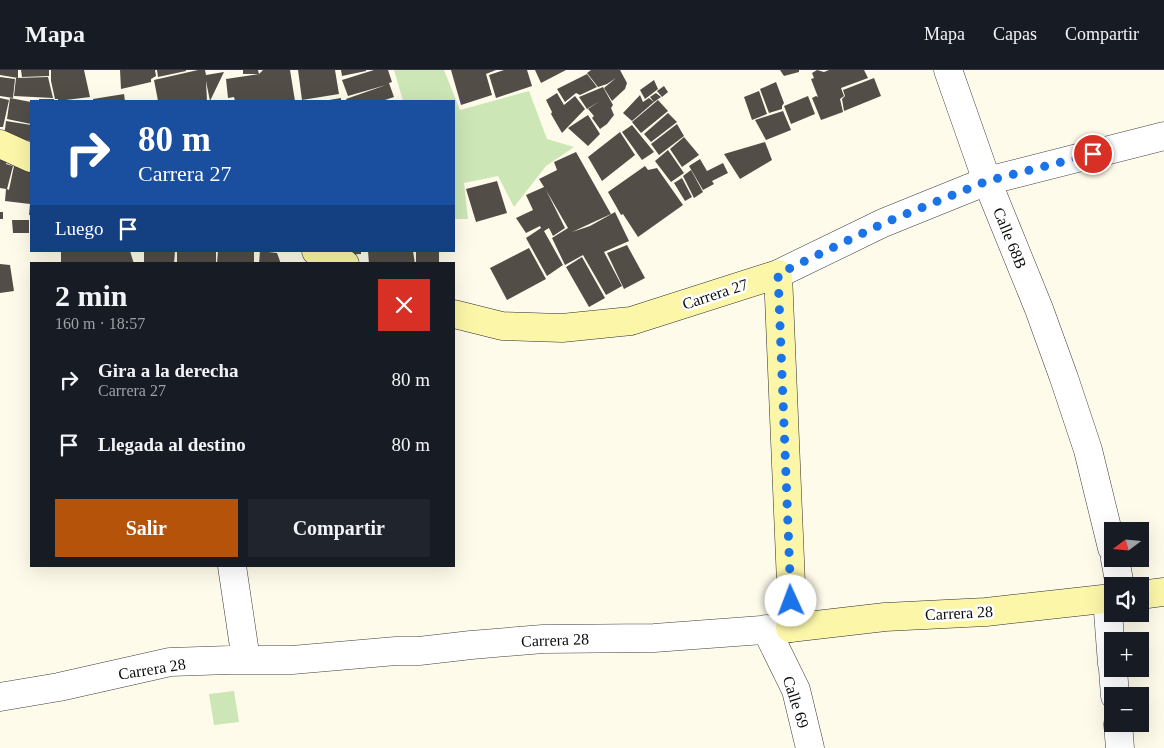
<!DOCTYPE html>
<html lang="es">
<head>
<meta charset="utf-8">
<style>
	:root { --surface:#171b24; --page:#20242c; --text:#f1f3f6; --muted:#9ea1a6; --line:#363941; --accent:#b45309 }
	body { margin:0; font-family:"Times New Roman",serif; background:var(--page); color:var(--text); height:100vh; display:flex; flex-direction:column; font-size:19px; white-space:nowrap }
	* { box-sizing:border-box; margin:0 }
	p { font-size:16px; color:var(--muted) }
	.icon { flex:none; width:28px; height:28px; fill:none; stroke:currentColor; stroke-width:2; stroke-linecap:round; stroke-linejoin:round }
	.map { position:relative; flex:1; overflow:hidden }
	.panel { position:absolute; left:30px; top:192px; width:425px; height:305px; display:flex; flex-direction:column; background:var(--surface); border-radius:0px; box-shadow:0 5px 20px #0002 }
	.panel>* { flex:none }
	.guide { position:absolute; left:30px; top:30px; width:425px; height:152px; border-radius:0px; box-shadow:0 5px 20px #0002; background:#1a4fa0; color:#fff; overflow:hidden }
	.needle { width:32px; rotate:254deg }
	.tools { position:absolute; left:1104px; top:452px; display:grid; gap:10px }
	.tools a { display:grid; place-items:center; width:45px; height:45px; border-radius:0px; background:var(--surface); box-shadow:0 5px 20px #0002; font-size:25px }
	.pin { position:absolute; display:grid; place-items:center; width:42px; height:42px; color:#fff; margin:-21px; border:2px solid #fff; border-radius:50%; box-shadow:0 1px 5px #0007 }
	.me { position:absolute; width:55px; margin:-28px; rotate:358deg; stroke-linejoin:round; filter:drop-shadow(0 0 4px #0008) }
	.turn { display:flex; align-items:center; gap:18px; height:105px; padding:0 25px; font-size:22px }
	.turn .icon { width:65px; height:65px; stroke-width:2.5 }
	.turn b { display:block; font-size:35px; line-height:42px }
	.then { display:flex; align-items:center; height:48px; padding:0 25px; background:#0003; gap:10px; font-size:19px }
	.round { display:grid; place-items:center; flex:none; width:52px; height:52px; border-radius:0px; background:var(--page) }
	.summary { display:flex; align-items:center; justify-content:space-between; height:85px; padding:0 25px }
	h1 { font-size:30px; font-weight:700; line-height:38px }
	.action { display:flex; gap:10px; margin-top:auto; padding:10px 25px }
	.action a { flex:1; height:58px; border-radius:0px; background:var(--accent); color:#fff; font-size:20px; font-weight:700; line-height:58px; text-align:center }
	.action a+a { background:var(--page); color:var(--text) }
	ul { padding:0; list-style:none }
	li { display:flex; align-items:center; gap:15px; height:65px; padding:0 25px }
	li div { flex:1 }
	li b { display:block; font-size:19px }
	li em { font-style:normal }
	header { display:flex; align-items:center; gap:30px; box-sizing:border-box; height:70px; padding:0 25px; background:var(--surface); border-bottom:1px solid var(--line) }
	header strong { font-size:24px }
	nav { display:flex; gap:28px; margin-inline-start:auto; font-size:18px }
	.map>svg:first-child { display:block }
	.green { fill:#cde6b6 }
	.building { fill:#534d48 }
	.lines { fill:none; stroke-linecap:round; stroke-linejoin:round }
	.street-casing { stroke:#3e3e3e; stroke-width:29 }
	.secondary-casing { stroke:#2d2d2d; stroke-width:29 }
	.street { stroke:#fff; stroke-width:28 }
	.secondary { stroke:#fbf6a8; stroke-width:28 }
	.route { stroke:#1a73e8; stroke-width:9; stroke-dasharray:0 16.2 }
	.labels { text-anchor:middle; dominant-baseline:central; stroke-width:5; stroke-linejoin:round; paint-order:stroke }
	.street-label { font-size:16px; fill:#0b0b0b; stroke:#fff }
</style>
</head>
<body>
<header>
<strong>Mapa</strong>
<nav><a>Mapa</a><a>Capas</a><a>Compartir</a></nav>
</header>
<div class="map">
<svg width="1164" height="678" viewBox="0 0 1164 678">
	<rect width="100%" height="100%" fill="#fefbea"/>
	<!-- green -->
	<path class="green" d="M394,0H444L460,40L529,21L547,69L574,77L546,96L514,137L498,106L464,113L468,149H454V31H403Z
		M234,621L239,652L214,655L209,624Z"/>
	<!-- building -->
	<path class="building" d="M0,0H18V8L0,5Z
		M21,0H49V6L22,7Z
		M51,0H84L90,27L58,31V29H55L51,11Z
		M120,0H155L156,6L151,9V12L121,19Z
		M157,0H186V1L158,7Z
		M198,0H205L206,5L224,2L210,31L206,11L207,31H158L154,10Z
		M243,0H258L259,4L263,0H290L295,31H235L234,27L228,28L226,9L259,4H243Z
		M298,0H335L339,24L302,30Z
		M341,0H366V1L342,6Z
		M374,0H388L392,12L389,13L394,27L382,31H347L346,29L386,15L348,26L342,10Z
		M451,0H496L486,4L492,25L461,35Z
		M504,0H527L532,16L496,28L489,5Z
		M535,0H566L541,13Z
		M591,0H620L627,13L625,19L612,31L604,18L616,8L607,14L598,17L587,3Z
		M780,0H799V2L784,6Z
		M817,0L824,2L829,0H864L868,8L841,18L844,26L840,29L843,42L821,50L812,28L816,26L818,27L811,9L814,8L812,3Z
		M587,4L597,17L580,25L576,23L565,32L557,19Z
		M0,7L15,9L13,28L0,26Z
		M48,7L53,28L14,26L16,8Z
		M874,8L881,26L844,41L842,29L845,26L843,20Z
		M654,10L658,19L645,29L640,20Z
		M776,12L784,33L782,36V39L769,43L760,19Z
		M664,16L668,22L662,27L657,21Z
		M603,17L613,35L611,38L614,45L607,54L600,59L592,48L594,46L588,39L600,31L587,39L579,27Z
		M759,21L767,44L752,50L744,27Z
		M557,23L564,35L575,26L585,39L562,63L551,44L552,42L546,30Z
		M656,23L661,27L654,32L650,27Z
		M124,24L125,31H93V29Z
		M640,25L643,32L649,28L654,32L632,51L623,43Z
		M808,26L815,44L791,54L784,36Z
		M0,28L9,30L3,57H0Z
		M10,28L31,32V54L7,49Z
		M341,28V31H329V30Z
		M39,29H54V31H39Z
		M658,30L668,41L641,63L632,52Z
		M783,41L791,60L766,70L755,50Z
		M668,43L677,52L651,72L644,64Z
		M588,45L600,64L588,76L568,58Z
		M6,51L31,55L30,71L4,67Z
		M677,54L684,66L659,85L651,74Z
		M632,55L654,82L642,90L622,62Z
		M620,62L635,85L602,111L588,87Z
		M684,67L699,85L682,97L670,79Z
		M765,72L772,90L740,109L724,84Z
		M668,80L684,103L671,112L655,91Z
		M576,82L611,144L572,162L590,156L615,142L629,171L604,182L622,216L606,225L583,185L565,195L552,168L568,158L546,120L565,158L553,166L549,158L544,161L563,195L547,206L526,168L541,158L540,156L526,163L516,148L533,140L526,125L544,117L539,109L557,100L554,92Z
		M0,85L8,87L6,94L13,96L7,119L9,120L14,96L31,102V145H29L30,134L5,131L6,119L0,118Z
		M700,89L707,101L723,93L728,103L712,111L714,114L703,120L689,96Z
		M645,96L648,100L657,98L683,135L638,167L623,144L621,145L608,122Z
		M691,100L703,122L694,128L683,106Z
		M682,108L692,127L685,131L674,113Z
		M497,111L507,143L476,152L466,119Z
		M0,142H3V149H0Z
		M12,150H29V163H13Z
		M627,175L645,208L624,219L607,183Z
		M529,178L546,209L507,230L490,198Z
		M61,181H130L134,194H61Z
		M144,181H175L174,194H144Z
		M208,181H216V194H177V182Z
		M218,181H254V194H217Z
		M260,181L277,183L281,194H259Z
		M335,181H361V184L343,185Z
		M368,181H413L415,194H369Z
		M416,181H439V194H416Z
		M582,187L605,228L589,237L566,197Z
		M0,194L10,195L14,221L0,223Z"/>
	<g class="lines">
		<!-- street casing -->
		<g class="street-casing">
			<path id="street" d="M948,0L987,111L1039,239L1064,308L1088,380L1112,478
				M778,204L883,153L987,111L1164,66
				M1115,489L1120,516
				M232,496L246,590
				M1107,529L1112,594
				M766,559L796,620L810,678
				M1113,599L1115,626
				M0,627L59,617L170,592L230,590H292L396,581H419L471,575L543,569L654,568L790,558
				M1118,654L1120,678"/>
		</g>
		<!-- secondary casing -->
		<g class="secondary-casing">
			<path id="secondary" d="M0,74L31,88
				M316,181L345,194
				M454,244L502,256L562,258L631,251L778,204L792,537L790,558L885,547L986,542L1112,528
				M1140,525L1164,522"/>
		</g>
		<!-- street -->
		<use href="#street" class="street"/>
		<!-- secondary -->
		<use href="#secondary" class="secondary"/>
	</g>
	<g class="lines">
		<!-- route -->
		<path class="route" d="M791,531L778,204L884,153L987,111L1093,84"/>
	</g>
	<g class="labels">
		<!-- street labels -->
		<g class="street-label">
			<text transform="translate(1010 168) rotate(68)">Calle 68B</text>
			<text transform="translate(715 224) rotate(-18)">Carrera 27</text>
			<text transform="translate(959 543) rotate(-3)">Carrera 28</text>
			<text transform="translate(555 570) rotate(-2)">Carrera 28</text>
			<text transform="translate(152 599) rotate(-9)">Carrera 28</text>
			<text transform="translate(796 632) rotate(72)">Calle 69</text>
		</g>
	</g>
</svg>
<div class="tools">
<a><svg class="needle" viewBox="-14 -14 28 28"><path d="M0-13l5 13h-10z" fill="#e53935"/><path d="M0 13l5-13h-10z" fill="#9ea1a6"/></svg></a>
<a><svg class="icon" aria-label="sound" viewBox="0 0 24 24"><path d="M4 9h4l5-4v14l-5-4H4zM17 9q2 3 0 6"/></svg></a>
<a>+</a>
<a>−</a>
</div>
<div class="pin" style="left:1093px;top:84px;background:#d93025"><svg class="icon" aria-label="arrive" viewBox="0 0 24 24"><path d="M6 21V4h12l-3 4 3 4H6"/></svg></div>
<svg class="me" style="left:791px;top:531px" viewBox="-20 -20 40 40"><circle r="19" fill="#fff"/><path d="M0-13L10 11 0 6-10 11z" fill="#1a73e8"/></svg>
<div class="guide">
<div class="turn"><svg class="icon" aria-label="right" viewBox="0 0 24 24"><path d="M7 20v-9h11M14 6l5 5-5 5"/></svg><div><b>80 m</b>Carrera 27</div></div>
<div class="then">Luego<svg class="icon" aria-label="arrive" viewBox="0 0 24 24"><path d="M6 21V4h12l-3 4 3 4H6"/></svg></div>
</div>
<section class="panel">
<div class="summary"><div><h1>2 min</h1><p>160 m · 18:57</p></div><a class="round" style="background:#d93025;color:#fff"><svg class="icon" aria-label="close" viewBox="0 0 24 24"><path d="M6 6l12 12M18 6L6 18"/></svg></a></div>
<ul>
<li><svg class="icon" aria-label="right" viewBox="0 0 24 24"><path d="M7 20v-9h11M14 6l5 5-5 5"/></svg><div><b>Gira a la derecha</b><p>Carrera 27</p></div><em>80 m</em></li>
<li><svg class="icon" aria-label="arrive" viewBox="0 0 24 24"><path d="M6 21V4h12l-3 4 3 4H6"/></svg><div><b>Llegada al destino</b></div><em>80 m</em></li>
</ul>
<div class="action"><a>Salir</a><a>Compartir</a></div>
</section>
</div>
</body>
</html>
